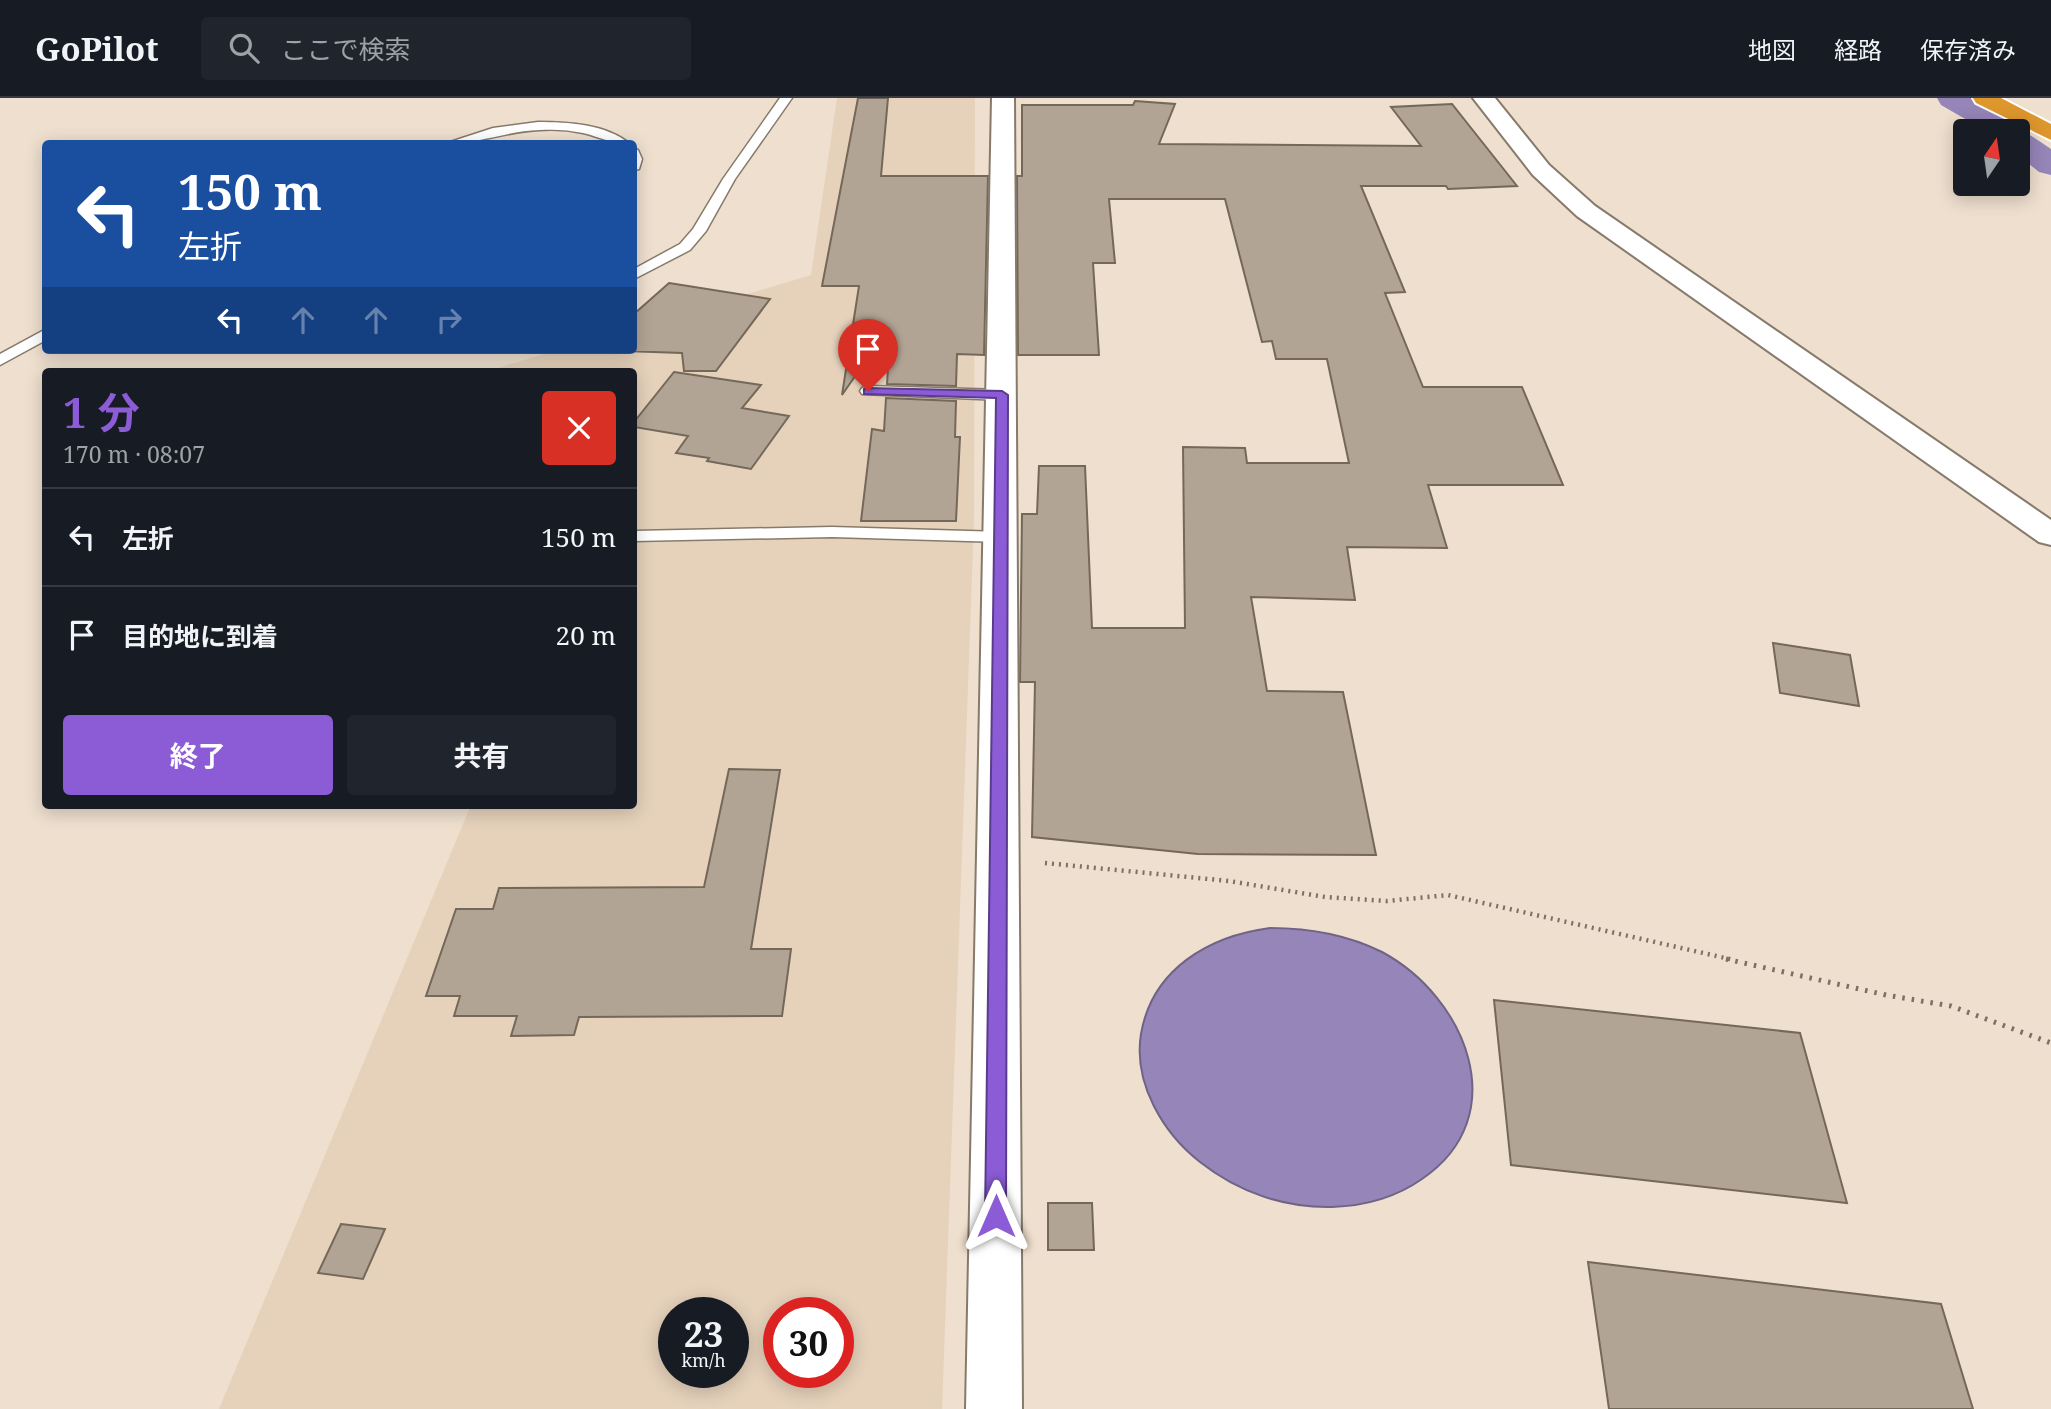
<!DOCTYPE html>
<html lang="ja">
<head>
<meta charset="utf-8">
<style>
	:root { --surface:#171b24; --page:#20242c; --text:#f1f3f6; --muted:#9ea1a6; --line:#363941; --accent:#8b5cd5 }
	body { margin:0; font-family:"Noto Serif","Noto Sans JP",serif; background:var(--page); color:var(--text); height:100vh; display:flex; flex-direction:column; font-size:26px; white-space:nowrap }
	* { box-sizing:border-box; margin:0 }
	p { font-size:23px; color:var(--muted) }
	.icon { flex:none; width:38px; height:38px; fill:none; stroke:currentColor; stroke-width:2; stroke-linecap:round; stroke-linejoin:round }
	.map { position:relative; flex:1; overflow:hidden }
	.sheet { position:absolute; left:42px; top:270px; width:595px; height:441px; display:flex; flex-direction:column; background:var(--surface); border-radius:7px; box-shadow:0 4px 18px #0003 }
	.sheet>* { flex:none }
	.banner { position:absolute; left:42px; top:42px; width:595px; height:214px; border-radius:7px; box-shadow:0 4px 18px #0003; background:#1a4fa0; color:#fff; overflow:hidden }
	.needle { width:46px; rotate:13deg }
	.fabs { position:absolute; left:1953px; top:21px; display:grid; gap:14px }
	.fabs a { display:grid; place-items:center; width:77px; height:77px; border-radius:7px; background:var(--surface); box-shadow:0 4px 18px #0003; font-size:35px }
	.speed { position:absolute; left:658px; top:1199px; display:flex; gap:14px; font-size:35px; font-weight:700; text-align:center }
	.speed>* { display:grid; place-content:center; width:91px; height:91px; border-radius:50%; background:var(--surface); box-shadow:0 4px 18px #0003; line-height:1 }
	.speed small { font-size:18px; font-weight:400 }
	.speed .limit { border:10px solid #d22; background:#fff; color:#111 }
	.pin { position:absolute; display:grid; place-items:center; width:60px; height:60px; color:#fff; margin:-72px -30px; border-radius:50% 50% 50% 0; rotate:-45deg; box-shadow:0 0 7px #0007 }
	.pin .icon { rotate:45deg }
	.me { position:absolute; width:77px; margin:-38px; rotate:0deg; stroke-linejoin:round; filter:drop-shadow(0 0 5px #0008) }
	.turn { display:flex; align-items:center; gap:24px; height:147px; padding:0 21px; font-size:32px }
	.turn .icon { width:91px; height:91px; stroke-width:2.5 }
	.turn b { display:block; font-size:49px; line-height:60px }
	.lanes { display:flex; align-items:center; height:66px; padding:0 21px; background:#0003; justify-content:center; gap:35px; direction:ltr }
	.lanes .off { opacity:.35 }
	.round { display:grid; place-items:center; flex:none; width:74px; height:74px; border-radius:7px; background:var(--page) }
	.head { display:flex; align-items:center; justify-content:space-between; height:119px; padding:0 21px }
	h1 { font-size:42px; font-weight:700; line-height:52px; color:var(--accent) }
	.primary-button { display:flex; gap:14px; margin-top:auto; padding:14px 21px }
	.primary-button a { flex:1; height:80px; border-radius:7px; background:var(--accent); color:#fff; font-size:28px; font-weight:700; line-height:80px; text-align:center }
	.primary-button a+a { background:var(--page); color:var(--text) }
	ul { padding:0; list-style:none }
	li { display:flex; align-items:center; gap:21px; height:98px; padding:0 21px; border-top:2px solid var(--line) }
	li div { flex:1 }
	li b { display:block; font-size:26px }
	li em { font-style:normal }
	header { display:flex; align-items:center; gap:42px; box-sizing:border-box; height:98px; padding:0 35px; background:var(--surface); border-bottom:2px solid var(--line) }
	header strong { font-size:33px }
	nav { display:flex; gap:38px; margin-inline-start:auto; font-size:24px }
	.search { width:490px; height:63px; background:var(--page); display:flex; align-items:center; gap:18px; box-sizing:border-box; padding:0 24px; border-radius:7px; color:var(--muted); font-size:26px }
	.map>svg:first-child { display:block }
	.built { fill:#e6d2bb; fill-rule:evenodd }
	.water { fill:#9585b8; stroke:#706385; stroke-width:2 }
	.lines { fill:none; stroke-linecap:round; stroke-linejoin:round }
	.canal { fill:#9585b8; fill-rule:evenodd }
	.building { fill:#b2a494; stroke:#746859; stroke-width:2 }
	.lane-casing { stroke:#877a6b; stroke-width:3 }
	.street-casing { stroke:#877a6b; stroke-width:4 }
	.highway-casing { stroke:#fff; stroke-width:4 }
	.path-far1 { stroke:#7a7065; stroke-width:4.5; stroke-dasharray:2 5; stroke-linecap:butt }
	.path { stroke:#7a7065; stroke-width:5; stroke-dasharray:2.5 7; stroke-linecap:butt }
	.lane { fill:#fff; fill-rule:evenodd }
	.street { fill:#fff; fill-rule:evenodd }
	.highway { fill:#de972d; fill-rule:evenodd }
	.route { fill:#8b5cd5; stroke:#5a3c8a; stroke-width:2 }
</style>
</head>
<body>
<header>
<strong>GoPilot</strong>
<div class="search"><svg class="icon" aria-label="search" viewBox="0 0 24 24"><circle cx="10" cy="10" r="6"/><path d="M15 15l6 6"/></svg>ここで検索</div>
<nav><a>地図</a><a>経路</a><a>保存済み</a></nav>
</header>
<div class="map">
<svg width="2051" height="1311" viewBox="0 0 2051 1311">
	<rect width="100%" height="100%" fill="#eedfce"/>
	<!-- built -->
	<path class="built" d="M837,0H975L974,422L942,1311H219L471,707H634V273H487L558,252H634V230L811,177ZM674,1214H733V1274H674ZM779,1214H838V1274H779Z"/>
	<!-- water -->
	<path class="water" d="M1270,830C1309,830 1346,836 1382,854C1466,899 1515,1018 1422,1081C1395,1100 1364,1108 1332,1109C1284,1110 1238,1094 1200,1064C1163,1035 1133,985 1141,936C1152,871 1209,838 1270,830Z"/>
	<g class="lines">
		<!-- canal -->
		<path class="canal" d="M1937,0H1974L2019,26L2024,33L2051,51V77L2039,74L2018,57V33H1986L1941,7Z"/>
	</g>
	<!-- building -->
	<path class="building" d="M858,0H888L881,78H988L984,257L957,256L956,288L887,286L890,239L883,238L842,297L859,188H822Z
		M1135,3L1175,6L1159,46L1421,48L1391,9L1452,6L1517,88L1448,91L1446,88H1361L1405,194L1385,195L1423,289H1522L1563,387H1428L1447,450L1347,449L1355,502L1251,499L1267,593L1343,594L1376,757L1198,756L1032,739L1035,584H1020L1022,416H1037L1039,368H1085L1092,530H1185L1183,349L1245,350L1247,365H1349L1327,261H1276L1272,243L1262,244L1225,101H1109L1115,165H1093L1099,257H1018L1017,78H1022V7H1133Z
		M669,185L770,201L716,273H684L682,255L595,252H634V216Z
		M674,274L761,287L742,310L789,318L751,371L707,363L709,360L676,355L688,338L634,329V324Z
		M886,300L956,303L955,339H960L956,423H861L872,331L884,333Z
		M1773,545L1850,557L1859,608L1780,595Z
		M729,671L780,672L751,851H791L782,918L579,919L574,937L511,938L517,918H454L460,898H426L456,811H493L499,790L704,789Z
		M1494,902L1800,935L1847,1105L1511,1067Z
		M1048,1105H1092L1094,1152H1048Z
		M341,1126L385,1131L363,1181L318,1175Z
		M1588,1164L1941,1206L1973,1311H1609Z"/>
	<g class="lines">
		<!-- lane casing -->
		<g class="lane-casing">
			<path id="lane" d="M780,0H792L735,81L706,133L690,152L634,181V171L680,146L693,131L723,81Z
				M538,24C568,24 606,26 630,46C612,46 600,39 583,35C569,32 554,31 540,32C507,33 477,46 444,46L493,30Z
				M634,51L638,52L642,61L639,71L634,72Z
				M46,231V242L0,267V256Z
				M868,288L1002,292L1010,297L1002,302L862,296L860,293L862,290Z
				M832,429L1002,434L1011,439L1002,444L832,439L634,443V433Z"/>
		</g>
		<!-- street casing -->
		<g class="street-casing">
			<path id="street" d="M992,0H1014L1022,1311H966Z
				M1473,0H1495L1549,67L1595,108L2051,422V447L2039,444L1577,118L1533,77Z"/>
		</g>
		<!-- highway casing -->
		<g class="highway-casing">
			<path id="highway" d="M1973,0H2001L2051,26V42L1976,5Z"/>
		</g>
		<!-- path-far1 -->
		<path class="path-far1" d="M1045,765L1229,783L1325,799L1387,803L1448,797L1734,862"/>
		<!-- path -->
		<path class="path" d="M1726,861L1886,897L1951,908L2051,945"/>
		<!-- lane -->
		<use href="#lane" class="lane"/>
		<!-- street -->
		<use href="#street" class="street"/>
		<!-- highway -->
		<use href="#highway" class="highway"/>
	</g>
	<!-- route -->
	<path class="route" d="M868,290L1002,293L1008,297L1006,1118L1003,1125L996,1128L988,1125L985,1118L996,300L864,296V291Z"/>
</svg>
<div class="fabs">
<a><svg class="needle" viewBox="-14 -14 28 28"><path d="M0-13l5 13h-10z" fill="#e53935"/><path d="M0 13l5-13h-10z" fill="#9ea1a6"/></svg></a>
</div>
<div class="speed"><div>23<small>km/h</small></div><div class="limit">30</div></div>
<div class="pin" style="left:868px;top:293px;background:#d93025"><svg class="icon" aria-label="arrive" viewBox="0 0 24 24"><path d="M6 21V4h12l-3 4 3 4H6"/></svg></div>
<svg class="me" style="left:996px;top:1118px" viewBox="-20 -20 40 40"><path d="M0-17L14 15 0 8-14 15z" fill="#8b5cd5" stroke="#fff" stroke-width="4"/></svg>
<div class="banner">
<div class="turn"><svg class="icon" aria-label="left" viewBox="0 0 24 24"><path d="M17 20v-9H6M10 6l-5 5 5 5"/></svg><div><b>150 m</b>左折</div></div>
<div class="lanes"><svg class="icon" aria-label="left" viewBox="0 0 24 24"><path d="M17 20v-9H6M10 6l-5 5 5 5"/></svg><svg class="icon off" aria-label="ahead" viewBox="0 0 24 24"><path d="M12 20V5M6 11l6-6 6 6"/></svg><svg class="icon off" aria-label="ahead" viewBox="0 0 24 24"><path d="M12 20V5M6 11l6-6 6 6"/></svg><svg class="icon off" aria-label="right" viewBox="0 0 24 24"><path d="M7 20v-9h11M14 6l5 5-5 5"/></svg></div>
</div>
<section class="sheet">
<div class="head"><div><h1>1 分</h1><p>170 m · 08:07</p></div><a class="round" style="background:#d93025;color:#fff"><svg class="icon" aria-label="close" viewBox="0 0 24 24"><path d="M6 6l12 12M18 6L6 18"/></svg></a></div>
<ul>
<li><svg class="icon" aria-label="left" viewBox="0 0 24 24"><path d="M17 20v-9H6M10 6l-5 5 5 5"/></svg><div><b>左折</b></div><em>150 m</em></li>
<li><svg class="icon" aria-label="arrive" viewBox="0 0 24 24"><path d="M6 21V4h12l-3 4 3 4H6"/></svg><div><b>目的地に到着</b></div><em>20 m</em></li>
</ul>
<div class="primary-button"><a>終了</a><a>共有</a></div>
</section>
</div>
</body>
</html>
